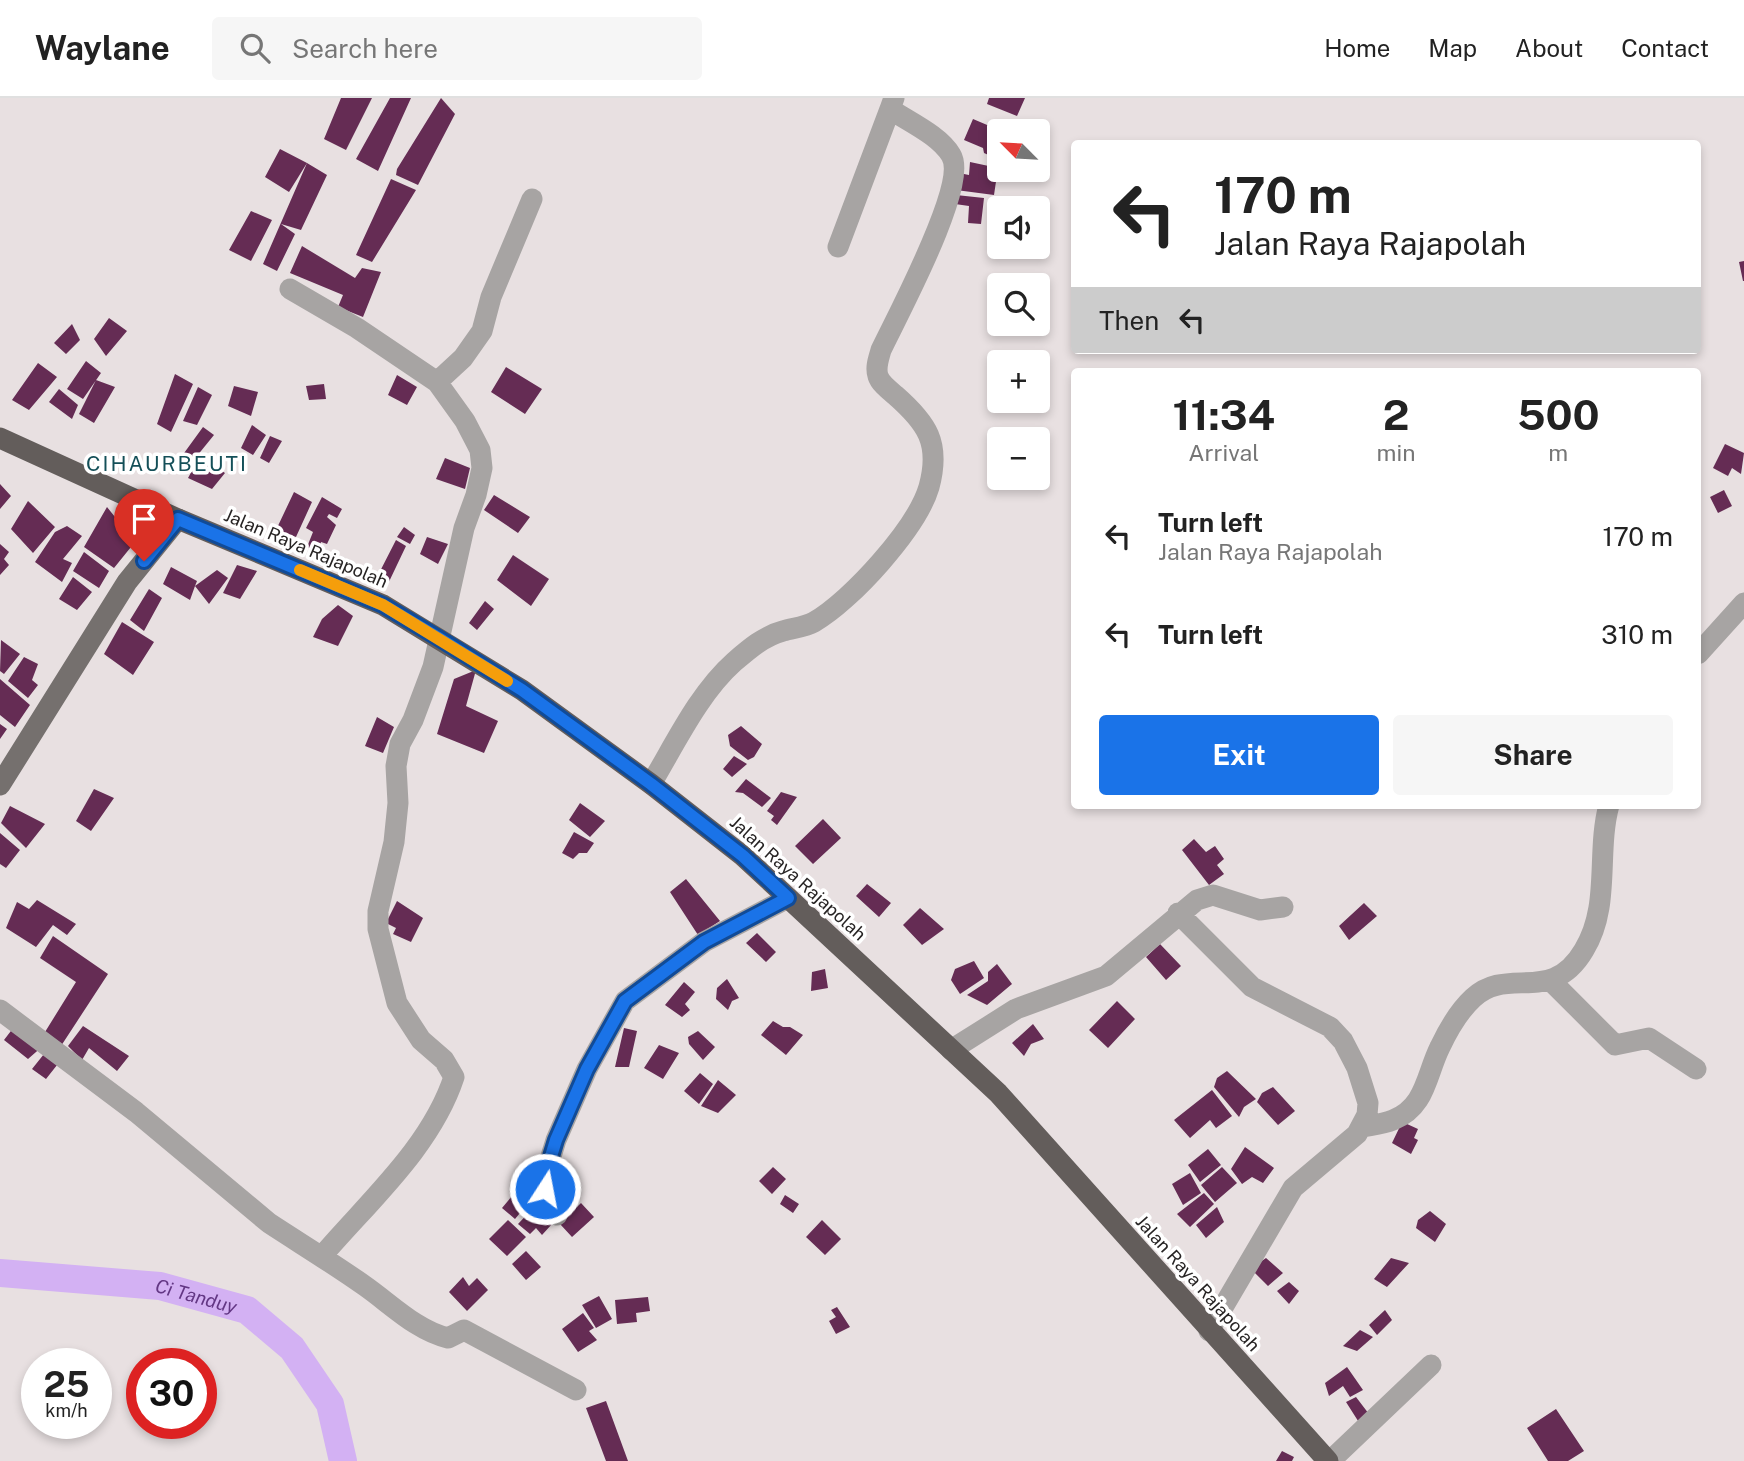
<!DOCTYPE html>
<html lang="en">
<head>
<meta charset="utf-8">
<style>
	:root { --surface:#fff; --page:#f6f6f6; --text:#222; --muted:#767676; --line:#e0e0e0; --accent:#1a73e8 }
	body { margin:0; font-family:"Public Sans",sans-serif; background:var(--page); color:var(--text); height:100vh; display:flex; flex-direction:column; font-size:26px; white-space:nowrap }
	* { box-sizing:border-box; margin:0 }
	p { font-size:23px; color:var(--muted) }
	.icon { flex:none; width:38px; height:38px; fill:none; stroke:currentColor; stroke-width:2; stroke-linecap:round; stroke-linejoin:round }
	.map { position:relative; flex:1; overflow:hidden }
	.panel { position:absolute; left:1071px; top:270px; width:630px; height:441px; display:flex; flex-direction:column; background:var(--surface); border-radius:7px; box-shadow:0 4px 10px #0003 }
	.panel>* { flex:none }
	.banner { position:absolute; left:1071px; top:42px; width:630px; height:214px; border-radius:7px; box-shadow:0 4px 10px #0003; background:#fff; color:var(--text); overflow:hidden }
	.needle { width:46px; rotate:294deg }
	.fabs { position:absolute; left:987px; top:21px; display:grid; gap:14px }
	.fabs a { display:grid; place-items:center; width:63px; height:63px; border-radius:7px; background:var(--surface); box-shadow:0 4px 10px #0003; font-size:35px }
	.speed { position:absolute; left:21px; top:1250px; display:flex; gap:14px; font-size:35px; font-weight:700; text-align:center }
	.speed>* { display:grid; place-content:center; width:91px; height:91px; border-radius:50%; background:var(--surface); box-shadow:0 4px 10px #0003; line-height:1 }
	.speed small { font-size:18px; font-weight:400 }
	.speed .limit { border:10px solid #d22; background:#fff; color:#111 }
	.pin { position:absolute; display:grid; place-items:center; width:60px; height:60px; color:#fff; margin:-72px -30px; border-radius:50% 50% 50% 0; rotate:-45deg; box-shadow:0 0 7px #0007 }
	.pin .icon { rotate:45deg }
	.me { position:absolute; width:77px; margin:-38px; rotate:11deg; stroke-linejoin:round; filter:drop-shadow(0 0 5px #0008) }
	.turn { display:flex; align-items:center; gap:24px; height:147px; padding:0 28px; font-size:32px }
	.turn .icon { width:91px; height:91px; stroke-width:2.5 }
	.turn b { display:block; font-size:49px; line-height:60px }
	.then { display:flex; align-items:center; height:66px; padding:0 28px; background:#0003; gap:14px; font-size:26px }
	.eta { display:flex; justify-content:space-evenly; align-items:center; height:119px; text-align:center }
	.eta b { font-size:42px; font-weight:700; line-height:49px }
	.action { display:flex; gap:14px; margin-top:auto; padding:14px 28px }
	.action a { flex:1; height:80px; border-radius:7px; background:var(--accent); color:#fff; font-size:28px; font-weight:700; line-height:80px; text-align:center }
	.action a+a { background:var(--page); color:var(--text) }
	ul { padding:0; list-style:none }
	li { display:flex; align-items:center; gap:21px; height:98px; padding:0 28px }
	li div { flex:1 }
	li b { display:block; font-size:26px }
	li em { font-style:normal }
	header { display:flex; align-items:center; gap:42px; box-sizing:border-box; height:98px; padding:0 35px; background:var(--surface); border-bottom:2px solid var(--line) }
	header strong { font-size:33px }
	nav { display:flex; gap:38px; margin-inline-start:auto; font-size:24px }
	.search { width:490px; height:63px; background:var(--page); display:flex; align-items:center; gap:18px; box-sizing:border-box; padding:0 24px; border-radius:7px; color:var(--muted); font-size:26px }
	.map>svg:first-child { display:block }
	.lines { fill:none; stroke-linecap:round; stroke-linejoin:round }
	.river { stroke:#d3b1f3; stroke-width:28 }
	.building { fill:#652c54 }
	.minor { stroke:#a7a4a3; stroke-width:21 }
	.major { stroke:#75706e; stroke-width:21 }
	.highway { stroke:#635d5b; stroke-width:21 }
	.route-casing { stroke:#114b97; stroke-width:18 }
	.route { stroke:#1a73e8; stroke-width:12 }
	.slow { stroke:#f59e0b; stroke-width:12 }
	.labels { text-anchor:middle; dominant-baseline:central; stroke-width:7; stroke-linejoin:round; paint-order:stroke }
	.street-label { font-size:18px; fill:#272424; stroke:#fff }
	.water-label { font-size:19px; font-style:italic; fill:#633784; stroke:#fff }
	.quarter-label { font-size:21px; letter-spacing:2px; fill:#144f58; stroke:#fff }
</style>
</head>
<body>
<header>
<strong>Waylane</strong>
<div class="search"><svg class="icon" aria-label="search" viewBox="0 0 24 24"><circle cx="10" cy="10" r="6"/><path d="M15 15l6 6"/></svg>Search here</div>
<nav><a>Home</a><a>Map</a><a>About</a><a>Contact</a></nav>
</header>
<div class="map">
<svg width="1744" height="1363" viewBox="0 0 1744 1363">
	<rect width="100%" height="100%" fill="#e8e0e1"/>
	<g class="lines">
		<!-- river -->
		<path class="river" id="s1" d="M0,1175L160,1188L247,1212L292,1250L330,1306L343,1363"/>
	</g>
	<!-- building -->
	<path class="building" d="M341,0H372L346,52L324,41Z
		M390,0H411L378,73L356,61Z
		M441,0L455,16L418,87L396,77L397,71Z
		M989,0H1025L1017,18L987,6Z
		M973,21L999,32V44L993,59L984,55L983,50L964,42Z
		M1010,26L1025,33H1007Z
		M280,51L307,65L327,77L301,132L281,126L295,136L277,173L263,166L307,65L289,94L265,79Z
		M970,64L998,70L994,97L956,92L959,75L969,77Z
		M391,81L416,92L372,164L356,157Z
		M956,97L984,100L981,126L968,125L969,108L955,106Z
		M251,113L272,122L251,163L229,152Z
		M302,148L355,180L362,170L381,174L363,219L338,209L343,197L290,175Z
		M1744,163V183H1743L1739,164Z
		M109,220L127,233L106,258L94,241Z
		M72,226L80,242L66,256L54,245Z
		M86,263L101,275L83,301L67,291Z
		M38,265L57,279L29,312L12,302Z
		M506,269L542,291L525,316L491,294Z
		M175,276L193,286L171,334L157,326Z
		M397,277L417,289L407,307L388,297Z
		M96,282L115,289L94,325L79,316Z
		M324,286L326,301L309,302L306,288Z
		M234,288L258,294L251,318L228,308Z
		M198,289L212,297L197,327L183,323Z
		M59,291L78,307L72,321L49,304Z
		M252,327L266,337L253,357L241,350Z
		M203,329L214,337L188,369L179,362Z
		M270,338L282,343L269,365L260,360Z
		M1725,346L1744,355L1741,376L1732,370L1728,378L1713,370Z
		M200,358L225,375L212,391L188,380Z
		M445,360L470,370L465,391L436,381Z
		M0,386L11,398L0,411Z
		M1724,392L1732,408L1718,415L1710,399Z
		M294,394L312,404L296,439L276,432Z
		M494,397L530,419L518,435L484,412Z
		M322,399L342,411L337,420L329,416L327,419L336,427L327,446L321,444L319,454L307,449L313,434L306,430Z
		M28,403L55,429L33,455L11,431Z
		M107,409L135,444L114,470L84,449Z
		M67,428L82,438L63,461L72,465L62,484L35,464L55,434Z
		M404,429L415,437L410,446L397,439Z
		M427,439L448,446L438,466L420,456Z
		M396,442L406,448L386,490L374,485Z
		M0,446L9,454L4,461L9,467L0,477Z
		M84,454L109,473L99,490L73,473Z
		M513,457L549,481L531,508L497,482Z
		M237,467L257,473L240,501L223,495Z
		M171,469L197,483L195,488L217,472L228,480L209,506L195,488L190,502L163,486Z
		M73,479L92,494L77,512L59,501Z
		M149,491L162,500L144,533L130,522Z
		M485,503L494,511L477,532L469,525Z
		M338,507L353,518L338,548L313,539L322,521Z
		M122,524L154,544L133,577L104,556Z
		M1,542L20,556L4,576L0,573Z
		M24,559L38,566L32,582L38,587L28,600L8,583Z
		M476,572L466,608L498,623L484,655L437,636L454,581Z
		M0,581L30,607L15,629L0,617Z
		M377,619L394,629L383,655L365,648Z
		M0,626L7,631L0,641Z
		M741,628L762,646L754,659L748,662L730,648L728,637Z
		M734,658L747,666L732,679L723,671Z
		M746,681L771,700L762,709L743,695L735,694Z
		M94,691L114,700L91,733L76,723Z
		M781,694L797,699L777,727L771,722L774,718L767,713Z
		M580,705L605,723L590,739L569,722Z
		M10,708L45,726L26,750L1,725Z
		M823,721L841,740L813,766L795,748Z
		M574,734L594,745L587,755H579L573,761L562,755Z
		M0,735L20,752L6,770L0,766Z
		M1194,741L1206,754L1215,748L1224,761L1217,767L1224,776L1209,787L1182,752Z
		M686,781L720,823L698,837L670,794Z
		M867,786L891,805L879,819L856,798Z
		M37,802L76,826L67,837L53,827L36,849L6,830L17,804L29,811Z
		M397,803L423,820L411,844L393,836L396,830L386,825Z
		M1364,805L1377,818L1349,842L1339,828Z
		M920,810L944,831L922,847L903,827Z
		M757,835L776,854L766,864L746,845Z
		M53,838L108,876L61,948L45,934L76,884L40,860Z
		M1160,846L1181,868L1166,882L1146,859Z
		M974,863L984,880L960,896L951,882L955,871Z
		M997,866L1012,886L987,907L967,897L988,883V874Z
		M825,871L828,890L811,893L812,874Z
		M727,881L739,900L732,903L728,912L716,901L717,890Z
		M684,884L695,894L685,906L690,912L682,919L665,907Z
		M1117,903L1135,921L1108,950L1089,932Z
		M773,923L783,929H790L803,937L786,957L761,937Z
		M17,925L44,947L28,961L4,942Z
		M1033,926L1044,941L1031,946L1024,958L1012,945Z
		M83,928L129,958L117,973L89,950L82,962L68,948Z
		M624,930L637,933L629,969H615Z
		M698,933L715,949L703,962L689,946L688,939Z
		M659,947L679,955L663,981L644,970Z
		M48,951L61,962L46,981L32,971Z
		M1227,973L1256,1001L1244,1009L1239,1019L1214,989L1217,980Z
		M700,975L713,986L699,1006L684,993Z
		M718,982L736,997L718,1015L701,1008Z
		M1273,989L1295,1013L1278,1027L1257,1004L1262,995Z
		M1212,992L1232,1018L1216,1030L1210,1022L1190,1040L1174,1022Z
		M1404,1020L1407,1026L1418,1031L1414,1040L1418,1042L1411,1056L1392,1045Z
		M1245,1049L1274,1070L1263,1085L1252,1079L1242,1086L1231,1071Z
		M1208,1051L1221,1067L1200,1084L1188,1067Z
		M773,1069L786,1081L772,1096L759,1083Z
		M1222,1069L1237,1085L1215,1104L1201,1087Z
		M536,1072L540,1086L534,1093L545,1102L540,1109L530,1103L515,1121L502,1110L517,1092L528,1101L520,1091Z
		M1190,1075L1201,1095L1183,1107L1172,1086Z
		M1204,1095L1214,1106L1190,1129L1177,1116Z
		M785,1097L799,1106L793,1115L780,1106Z
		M581,1105L594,1119L572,1139L560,1126Z
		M534,1109L552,1126L542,1137L536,1130L530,1136L518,1126Z
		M1217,1109L1224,1124L1206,1140L1196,1127Z
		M1430,1113L1446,1126L1435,1144L1416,1130L1418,1122Z
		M508,1122L526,1139L507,1158L489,1141Z
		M822,1122L841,1141L825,1157L806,1139Z
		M526,1153L541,1169L526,1182L512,1166Z
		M1266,1160L1283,1175L1268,1188L1254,1174L1256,1167Z
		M1391,1160L1409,1165L1387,1189L1374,1181Z
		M463,1179L469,1188L477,1180L488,1192L467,1213L449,1194Z
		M1289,1184L1299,1193L1289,1206L1277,1193Z
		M599,1198L612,1221L596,1230L582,1207Z
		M648,1199L650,1213L636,1215L637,1224L617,1226L615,1202Z
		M837,1209L850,1229L836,1236L829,1223L836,1219L831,1212Z
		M1385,1212L1392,1222L1377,1237L1369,1227Z
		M583,1215L594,1230L589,1233L597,1242L578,1254L562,1231Z
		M1360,1232L1373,1239L1357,1253L1343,1248Z
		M1347,1269L1363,1292L1350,1299L1343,1288L1329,1298L1325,1285Z
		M1356,1299L1372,1320L1360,1326L1346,1304Z
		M606,1303L628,1363H606L586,1310Z
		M1556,1311L1584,1353L1568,1363H1548L1527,1330Z
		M1282,1353L1294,1359L1292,1363H1276Z"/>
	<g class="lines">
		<!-- minor -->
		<path class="minor" d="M838,149L890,11
			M290,191L357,230L437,284L465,323L480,352L482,370L476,397L464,430L433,569L413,622L400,646L396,668L398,705L394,744L378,813V831L397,905L421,942L444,962L454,979C431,1049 369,1103 322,1158
			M437,284L463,260L482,233L491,199L532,101
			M1698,556L1744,505
			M651,686C675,646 699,595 734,564C749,551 764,538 783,533C793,530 805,529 814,524C851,503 917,430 929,389C941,345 927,325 895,297C889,292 880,285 878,278C875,269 879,260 881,252C897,218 969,86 951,57C939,37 909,24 890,11L894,0
			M1178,815L1252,889L1330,929L1343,943L1357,970L1368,1005L1367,1017L1357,1036L1293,1090L1209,1233
			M1552,884L1615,947L1649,940L1696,971
			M0,912L136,1014L269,1125C301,1146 334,1166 365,1188C392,1207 416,1232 448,1240L464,1232L576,1292
			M951,952L1016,911L1106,878L1197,802L1213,797L1260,812L1283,809
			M1362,1029C1372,1027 1383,1026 1393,1022C1426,1009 1426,977 1440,949C1448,932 1459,913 1473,900C1508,867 1551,908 1584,852C1611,808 1596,755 1609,707
			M557,1117L545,1092V1078L556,1042L587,971L625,903L704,844L788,800
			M1330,1363L1431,1267"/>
		<!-- major -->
		<path class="major" d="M0,687L127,484L178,421"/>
		<!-- highway -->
		<path class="highway" d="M0,340L178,421L383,507L522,592L651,686L743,758L998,995L1328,1363"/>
	</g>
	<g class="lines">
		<!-- route casing -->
		<g class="route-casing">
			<path id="route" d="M144,463L178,421L383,507L440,541L522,592L651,686L743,758L788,800L704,844L625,903L587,971L556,1042L545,1078V1091"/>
		</g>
		<!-- route -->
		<use href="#route" class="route"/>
		<!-- slow -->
		<path class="slow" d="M300,472L383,507L507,583"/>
	</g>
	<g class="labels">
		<!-- street labels -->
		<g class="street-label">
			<text transform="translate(306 450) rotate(23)">Jalan Raya Rajapolah</text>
			<text transform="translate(798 780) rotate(42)">Jalan Raya Rajapolah</text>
			<text transform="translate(1198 1185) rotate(48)">Jalan Raya Rajapolah</text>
		</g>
		<!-- water labels -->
		<g class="water-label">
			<text stroke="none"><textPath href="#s1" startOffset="198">Ci Tanduy</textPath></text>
		</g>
		<!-- quarter labels -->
		<g class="quarter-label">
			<text x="167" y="365">CIHAURBEUTI</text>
		</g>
	</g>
</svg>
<div class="fabs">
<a><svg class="needle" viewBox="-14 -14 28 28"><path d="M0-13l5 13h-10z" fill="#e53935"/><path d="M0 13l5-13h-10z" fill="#767676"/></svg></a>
<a><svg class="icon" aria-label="sound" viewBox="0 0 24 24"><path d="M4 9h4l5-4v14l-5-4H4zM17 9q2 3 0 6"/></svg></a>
<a><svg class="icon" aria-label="search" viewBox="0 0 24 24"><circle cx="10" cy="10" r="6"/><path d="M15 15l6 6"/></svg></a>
<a>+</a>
<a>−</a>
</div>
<div class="speed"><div>25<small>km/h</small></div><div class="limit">30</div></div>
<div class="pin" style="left:144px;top:463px;background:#d93025"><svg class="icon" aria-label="arrive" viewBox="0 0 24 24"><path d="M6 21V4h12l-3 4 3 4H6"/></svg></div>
<svg class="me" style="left:545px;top:1091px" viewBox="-20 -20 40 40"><circle r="17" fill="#1a73e8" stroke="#fff" stroke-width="3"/><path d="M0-11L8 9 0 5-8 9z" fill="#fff"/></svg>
<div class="banner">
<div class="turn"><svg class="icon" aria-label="left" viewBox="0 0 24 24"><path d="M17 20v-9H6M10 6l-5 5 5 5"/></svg><div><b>170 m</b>Jalan Raya Rajapolah</div></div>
<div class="then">Then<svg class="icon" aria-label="left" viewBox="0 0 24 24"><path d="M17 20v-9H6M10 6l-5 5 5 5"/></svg></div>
</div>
<section class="panel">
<div class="eta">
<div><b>11:34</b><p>Arrival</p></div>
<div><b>2</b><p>min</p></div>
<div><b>500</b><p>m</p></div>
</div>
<ul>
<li><svg class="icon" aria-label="left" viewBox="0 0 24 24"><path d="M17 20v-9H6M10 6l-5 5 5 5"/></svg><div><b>Turn left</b><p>Jalan Raya Rajapolah</p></div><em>170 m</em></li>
<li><svg class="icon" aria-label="left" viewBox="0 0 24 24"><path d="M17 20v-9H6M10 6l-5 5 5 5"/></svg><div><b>Turn left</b></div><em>310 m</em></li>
</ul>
<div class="action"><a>Exit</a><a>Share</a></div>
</section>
</div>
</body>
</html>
